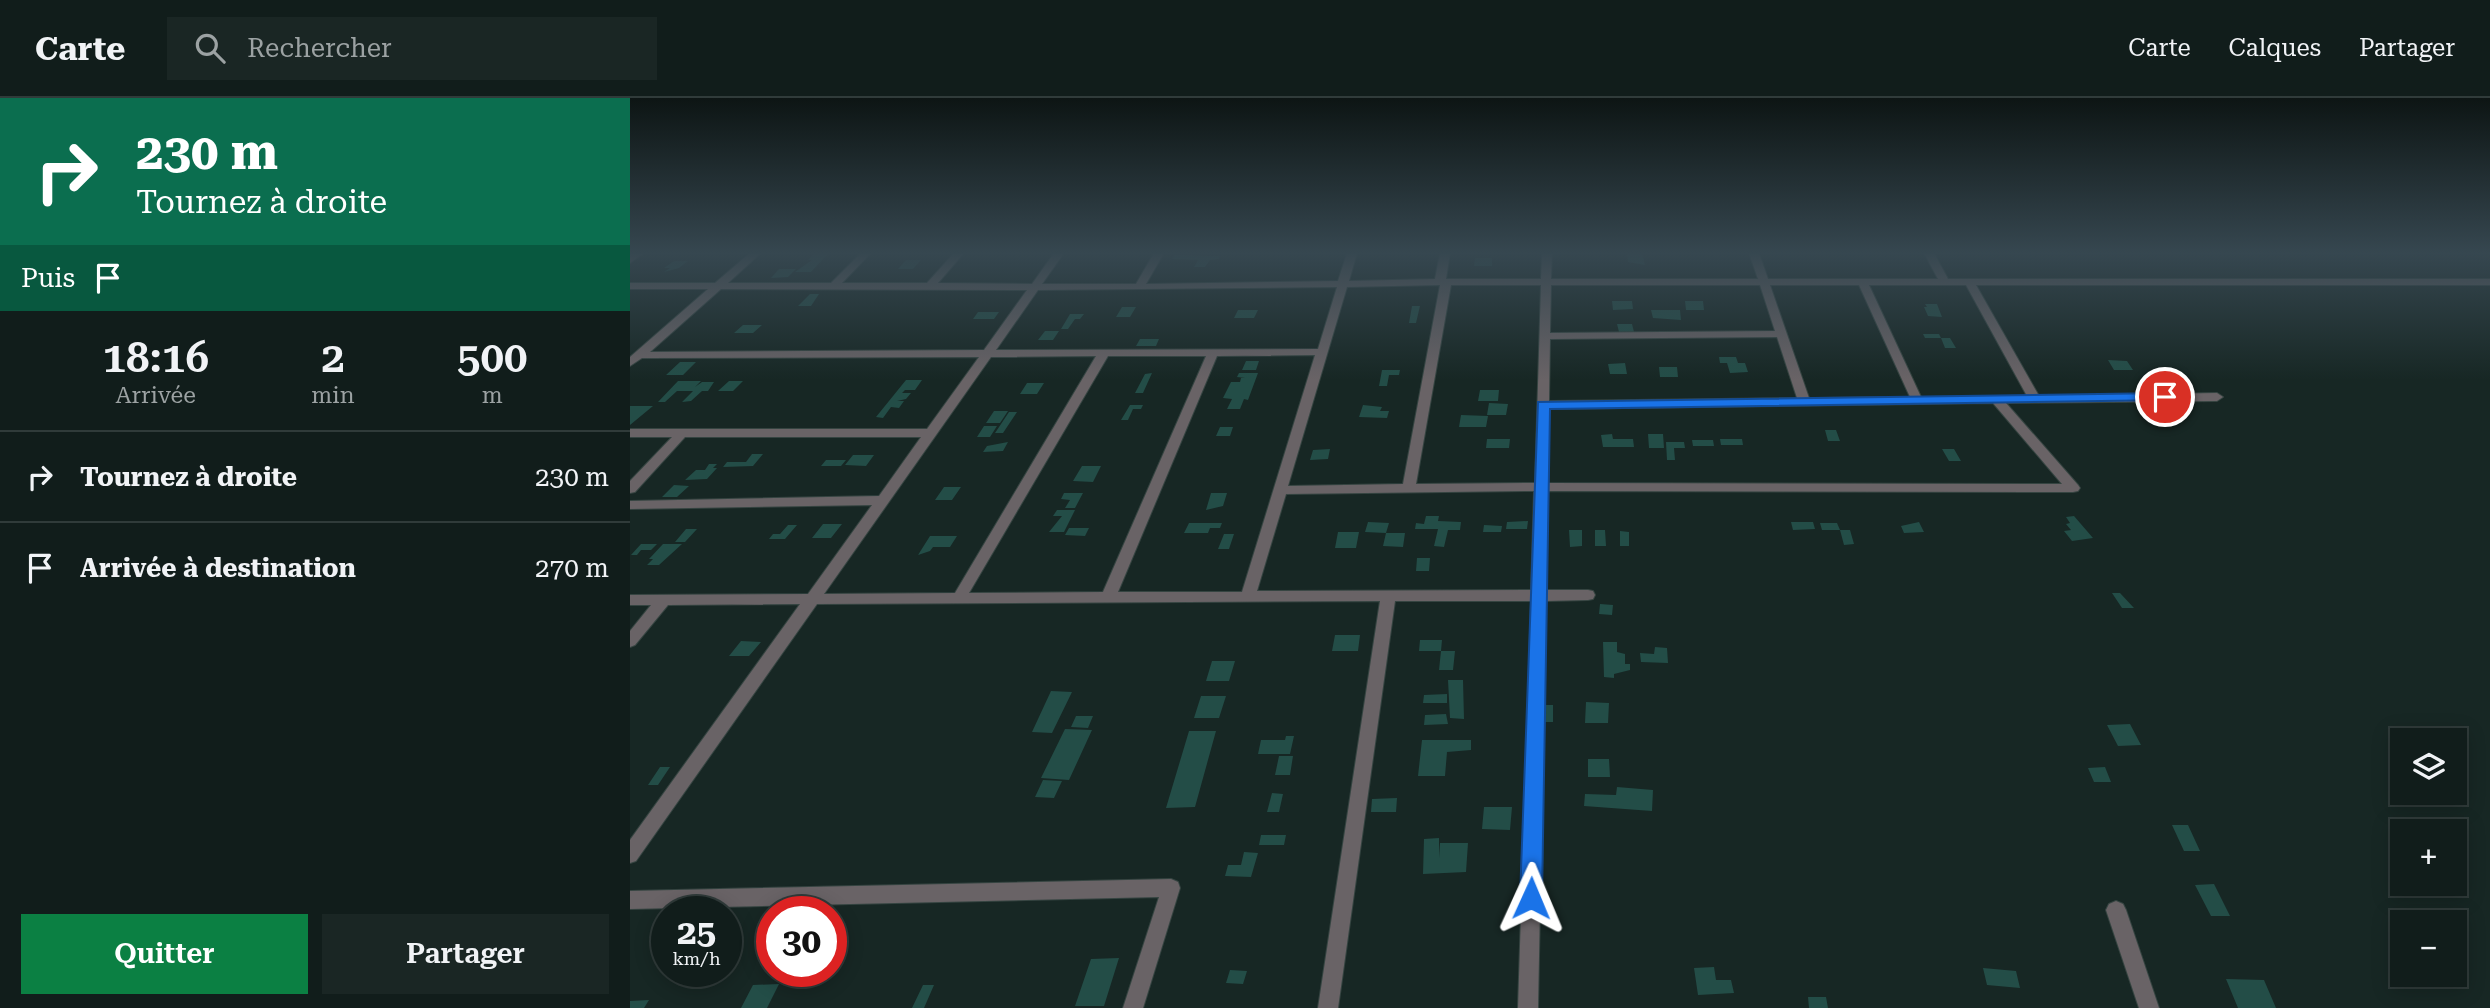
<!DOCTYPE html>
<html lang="fr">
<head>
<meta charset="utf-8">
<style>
	:root { --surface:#111d1b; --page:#1a2624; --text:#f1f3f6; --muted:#9ca2a3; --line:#303b3a; --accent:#0b8043 }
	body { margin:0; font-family:"Roboto Serif",serif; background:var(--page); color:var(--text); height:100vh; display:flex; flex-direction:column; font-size:26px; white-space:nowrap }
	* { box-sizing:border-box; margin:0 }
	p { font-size:23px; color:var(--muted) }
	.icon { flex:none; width:38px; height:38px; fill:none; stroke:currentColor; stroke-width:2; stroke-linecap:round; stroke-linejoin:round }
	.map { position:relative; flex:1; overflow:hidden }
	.sheet { display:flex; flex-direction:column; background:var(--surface); width:630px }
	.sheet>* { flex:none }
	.banner { background:#0b6e4f; color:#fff; overflow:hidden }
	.controls { position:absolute; left:1760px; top:630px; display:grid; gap:14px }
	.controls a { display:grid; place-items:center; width:77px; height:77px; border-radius:0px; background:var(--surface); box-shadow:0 4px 18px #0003,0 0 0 2px var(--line); font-size:35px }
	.speed { position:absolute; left:21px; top:798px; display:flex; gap:14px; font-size:35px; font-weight:700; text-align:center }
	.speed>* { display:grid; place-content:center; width:91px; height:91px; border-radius:50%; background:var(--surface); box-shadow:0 4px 18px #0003,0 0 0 2px var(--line); line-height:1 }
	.speed small { font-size:18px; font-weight:400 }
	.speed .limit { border:10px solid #d22; background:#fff; color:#111 }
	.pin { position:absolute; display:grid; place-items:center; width:60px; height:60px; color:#fff; margin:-30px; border:4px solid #fff; border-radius:50%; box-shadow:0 2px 7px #0007 }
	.me { position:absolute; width:77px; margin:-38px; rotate:1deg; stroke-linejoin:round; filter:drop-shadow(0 0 5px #0008) }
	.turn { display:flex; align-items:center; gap:24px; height:147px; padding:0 21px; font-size:32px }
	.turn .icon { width:91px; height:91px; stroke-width:2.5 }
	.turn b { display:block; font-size:49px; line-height:60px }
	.then { display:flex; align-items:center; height:66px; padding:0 21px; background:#0003; gap:14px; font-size:26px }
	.eta { display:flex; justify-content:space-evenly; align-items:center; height:119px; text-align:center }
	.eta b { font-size:42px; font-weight:600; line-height:49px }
	.primary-button { display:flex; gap:14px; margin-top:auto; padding:14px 21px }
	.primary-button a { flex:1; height:80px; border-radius:0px; background:var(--accent); color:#fff; font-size:28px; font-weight:600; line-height:80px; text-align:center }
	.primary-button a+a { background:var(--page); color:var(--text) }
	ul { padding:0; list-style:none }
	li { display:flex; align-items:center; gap:21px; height:91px; padding:0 21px; border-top:2px solid var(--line) }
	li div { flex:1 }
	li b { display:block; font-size:26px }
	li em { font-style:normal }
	header { display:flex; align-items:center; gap:42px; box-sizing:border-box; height:98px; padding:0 35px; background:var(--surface); border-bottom:2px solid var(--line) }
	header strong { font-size:33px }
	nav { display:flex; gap:38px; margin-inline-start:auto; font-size:24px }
	.search { width:490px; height:63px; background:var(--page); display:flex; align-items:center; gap:18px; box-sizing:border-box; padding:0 24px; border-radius:0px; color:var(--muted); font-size:26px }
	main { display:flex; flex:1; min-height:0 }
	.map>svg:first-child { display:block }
	.building { fill:#234d47 }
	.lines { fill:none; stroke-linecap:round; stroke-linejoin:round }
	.street-casing { stroke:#354441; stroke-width:2 }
	.street { fill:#696366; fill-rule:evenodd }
	.route { fill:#1a73e8; stroke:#114b97; stroke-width:2 }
</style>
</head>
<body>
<header>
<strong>Carte</strong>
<div class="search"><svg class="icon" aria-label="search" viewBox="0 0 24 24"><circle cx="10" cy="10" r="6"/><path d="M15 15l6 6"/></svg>Rechercher</div>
<nav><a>Carte</a><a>Calques</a><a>Partager</a></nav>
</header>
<main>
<section class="sheet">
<div class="banner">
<div class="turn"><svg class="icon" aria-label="right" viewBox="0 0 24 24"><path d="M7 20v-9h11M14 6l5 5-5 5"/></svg><div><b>230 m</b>Tournez à droite</div></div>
<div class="then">Puis<svg class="icon" aria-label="arrive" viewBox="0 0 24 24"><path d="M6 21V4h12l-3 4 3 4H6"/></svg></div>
</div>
<div class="eta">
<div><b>18:16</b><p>Arrivée</p></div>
<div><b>2</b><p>min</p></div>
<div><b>500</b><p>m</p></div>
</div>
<ul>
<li><svg class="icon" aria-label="right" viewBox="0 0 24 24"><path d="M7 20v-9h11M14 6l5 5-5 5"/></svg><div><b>Tournez à droite</b></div><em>230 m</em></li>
<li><svg class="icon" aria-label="arrive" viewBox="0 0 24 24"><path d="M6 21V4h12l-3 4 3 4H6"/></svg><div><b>Arrivée à destination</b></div><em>270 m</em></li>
</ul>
<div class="primary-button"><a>Quitter</a><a>Partager</a></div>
</section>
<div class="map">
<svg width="1860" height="910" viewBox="0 0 1860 910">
	<rect width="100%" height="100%" fill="#172724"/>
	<!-- building -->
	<path class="building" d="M185,155H199L181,174H165L182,162H178Z
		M997,155H1012L1015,167L998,164Z
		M545,157L581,158H590L589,161L580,162L575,169H564L568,162L542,161Z
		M845,160H862V168H844Z
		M276,162H291L283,171H268Z
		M44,163H58L49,170L34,174L40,170H34Z
		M149,171H166L158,179L141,180Z
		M180,196H189L181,208H168Z
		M982,203H1002L1003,211L983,212Z
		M1055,203H1073L1074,212H1056Z
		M1295,206H1307L1312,219L1298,218L1294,209H1297Z
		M782,208H790L786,225H779Z
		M492,209H506L500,219H486Z
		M608,212H628L624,220H604Z
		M1021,212H1050L1051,222L1023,220Z
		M348,214H369L364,221H343Z
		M440,216H454L450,221H445L438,231H431Z
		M987,226H1002L1004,234H989Z
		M113,227H132L123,235H104Z
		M415,233H429L423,242H408Z
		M1293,236H1309L1311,240H1320L1326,250H1315L1311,240H1295Z
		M510,241H529L526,248H506Z
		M1089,259H1106L1108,265H1115L1118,274L1100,275L1097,265H1090Z
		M1478,262L1497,263L1503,272H1484Z
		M616,263H629L626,272H612Z
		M50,264H66L53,277H36Z
		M995,265L997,276H980L978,266Z
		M1029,269H1047L1048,279H1030Z
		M752,272H770L769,277H759L757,288H749Z
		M522,275L513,295H505L515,276Z
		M609,275H628L618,302L614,301L610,311H597L602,301L593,300L601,284H610L611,280H615L607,279Z
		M276,282H292L285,292H275L272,295H281L276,301L267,303H274L269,310L261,309L253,320L246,319Z
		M48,283H71L65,289L72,284H84L78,293H72L61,303L52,304L63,293H47L35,304H28Z
		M99,283H113L103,293H88Z
		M397,285H414L407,296H390Z
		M850,292H869L868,303H848Z
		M859,305L878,306L876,317H857Z
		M500,307H513L511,311H503L498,322H491Z
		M733,307L752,309L750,313H759L757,320L729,319Z
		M0,308H23L0,327Z
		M364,313H378L370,325H356Z
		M379,314H387L373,335H365Z
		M831,317L858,318L856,329H829Z
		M354,328H367L360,339H347Z
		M590,329H603L600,338H586Z
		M1195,332H1206L1210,343H1198Z
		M982,336L983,341H1003L1004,349H973L971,337Z
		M1018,336H1033L1034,350H1019Z
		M857,341H880L879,350H856Z
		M1090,341H1112L1113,347H1091Z
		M1062,342H1083L1084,348H1063Z
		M378,344L373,353L353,354L357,348Z
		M1036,344H1054L1055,350H1044L1045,362H1037Z
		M700,351L698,361L680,362L683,352Z
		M1312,351H1324L1331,363H1319Z
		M122,356H133L123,368L93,369L97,364H116Z
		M223,357H244L236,368L215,367Z
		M196,362H216L211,368H191Z
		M79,366H87L83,370H87L77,381L55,382L66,372H75Z
		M452,368H471L463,384L443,383Z
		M44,387L59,388L47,399H32Z
		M314,389H331L322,402H305Z
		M434,395H453L445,410H435L440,402L431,401Z
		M581,395H597L593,408L576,412Z
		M427,412H445L434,434H419L432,418H423Z
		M796,418H809L808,423L831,424L830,432H818L814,449L804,448L808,431H785L786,425L794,426Z
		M1444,418L1463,440L1442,443L1434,433L1441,432L1436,426L1440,425L1436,419Z
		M898,423L897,431H876L877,424Z
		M738,424L759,425L756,435L735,434Z
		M1161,424H1183L1185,431L1163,432Z
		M1289,424L1294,434L1274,435L1271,428Z
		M559,425H592L590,430H580L578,435H554Z
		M1190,425H1207L1210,432H1192Z
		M193,426H212L201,440H182Z
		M158,427H167L155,441H139L143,436H150Z
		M854,427L872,428L871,434H853Z
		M439,430H459L455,438L435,437Z
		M56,431H67L55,444H45Z
		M939,432H952V448L940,449Z
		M965,432H975L976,448H965Z
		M1210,432H1220L1224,446L1214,447Z
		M990,433L999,434V448H990Z
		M708,434H729L726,450H705Z
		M756,435H775L773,449L753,448Z
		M594,436H604L599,451H588Z
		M300,438H327L320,449H303L300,453L288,457Z
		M11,446H27L21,452H11L7,457H1Z
		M33,446H52L29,467H17L23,461H19Z
		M787,460H800L799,473H786Z
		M1482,495H1490L1504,510H1492Z
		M970,506L983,507L982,517L969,516Z
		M705,537H730L728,553H702Z
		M790,542H812L811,553H825L823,572H809L811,553H789Z
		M111,543L131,544L119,558H99Z
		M973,544H987V554L995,556V566H1000V572L984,576V580L974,579Z
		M1025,549L1037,550L1038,565L1011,564L1010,555L1024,556Z
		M582,563H605L599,583H576Z
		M818,582H833L834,621L820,620Z
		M421,593L442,594L422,635L402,634Z
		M817,596V605H793L794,597Z
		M571,598H596L589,620H564Z
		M956,604L979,605L978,625H955Z
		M913,607H923V624H913Z
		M816,616L818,626L794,627L795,617Z
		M446,618H463L458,630L441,629Z
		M1500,626L1511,647L1488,648L1477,627Z
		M435,631L462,632L439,682L411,680Z
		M559,633H586L565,709L536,710Z
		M656,638H664L660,656H628L631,642H655Z
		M792,642H841V652L817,654L815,678H788Z
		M649,658H663L660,677H645Z
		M958,661H979L980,679H958Z
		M30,669H40L28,687H18Z
		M1475,669L1481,684H1464L1458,670Z
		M413,682L432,683L424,700L405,699Z
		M987,689L1023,692L1022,713L954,708L955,696L986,697Z
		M642,695L653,696L649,714H637Z
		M767,700L766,714H741L742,701Z
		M854,709H882L880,732L852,731Z
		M1542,727H1558L1570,753H1554Z
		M631,737H656L654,747H629Z
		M809,740V760L810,745H838L836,774L793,776L794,741Z
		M614,754L628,755L621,779L595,778L598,767H611Z
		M1584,786L1600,818H1581L1565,787Z
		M489,860L474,908H445L461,861Z
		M1084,869L1086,882H1101L1104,895L1068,897L1064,870Z
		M1353,870L1386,873L1390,890L1357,887Z
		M600,872L617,873L613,886L596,885Z
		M1596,881L1634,882L1646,910H1608Z
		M149,886L137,910H111L123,887Z
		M293,887H304L294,910H282Z
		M1178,899H1196L1198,910H1179Z
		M19,902L14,910H0V903Z"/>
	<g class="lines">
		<!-- street casing -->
		<g class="street-casing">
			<path id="street" d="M3,155H14L0,165V157Z
				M120,155H131L98,185H201L231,155H241L212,185H297L324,155H334L308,185L402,186L424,155H434L412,186H506L524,155H534L516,186L708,183L717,155H727L719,183L805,181L810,155H820L816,181H911L912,155H922L921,181H1128L1119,155H1129L1138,181H1308L1294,155H1304L1318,181H1860V187H1346L1409,298L1587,295L1593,299L1587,303L1376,305L1448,387L1450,390L1448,393L1443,394L918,393L916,492H958L963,493L965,497L963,501L958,502L916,503L908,910H888L901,503H765L708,910H688L750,503L187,506L6,763L0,765V742L170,506L38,507L5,547L0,549V533L21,507H0V497L178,496L242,407L0,411V403L249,398L291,339H55L5,394L0,395V383L42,339H0V331H297L349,259L12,260L0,268V259L78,191H0V185H85ZM810,187L773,386L658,388L717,189ZM821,187H911L905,385L786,386ZM921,187H1130L1145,233L920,235ZM1140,187H1229L1280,299L1179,300ZM1239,187H1336L1397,298L1291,299ZM707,189L688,251L366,252L408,192ZM91,191L397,192L354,252L20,254ZM1147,239L1167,300L919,303L920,241ZM685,257L612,494H488L587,258ZM466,258L325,495L194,496L361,259ZM478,258H576L473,494L339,495ZM1363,305L1432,386L918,385L919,311ZM904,393L901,492L627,493L656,396Z
				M541,781L548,784L550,790L513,910H493L529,799L0,811V793Z
				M1486,803L1493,806L1496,812L1529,910H1509L1476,812L1479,806Z"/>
		</g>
		<!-- street -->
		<use href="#street" class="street"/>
	</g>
	<!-- sky -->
	<linearGradient id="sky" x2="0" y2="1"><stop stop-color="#0d1514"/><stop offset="0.55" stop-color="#364750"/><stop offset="1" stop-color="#364750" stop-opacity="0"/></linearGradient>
	<rect width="1860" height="282" fill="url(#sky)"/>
	<!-- route -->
	<path class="route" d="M1535,295L1540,296V302L920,311L912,800L909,807L901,810L893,807L890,800L908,304Z"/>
</svg>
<div class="controls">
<a><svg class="icon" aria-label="layers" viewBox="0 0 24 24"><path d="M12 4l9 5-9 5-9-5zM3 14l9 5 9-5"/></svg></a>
<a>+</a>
<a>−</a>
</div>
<div class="speed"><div>25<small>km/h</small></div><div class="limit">30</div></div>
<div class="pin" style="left:1535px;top:299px;background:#d93025"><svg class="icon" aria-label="arrive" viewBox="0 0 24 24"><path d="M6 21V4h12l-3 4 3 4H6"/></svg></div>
<svg class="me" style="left:901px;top:800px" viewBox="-20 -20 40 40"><path d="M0-17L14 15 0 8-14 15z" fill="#1a73e8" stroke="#fff" stroke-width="4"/></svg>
</div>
</main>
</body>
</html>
